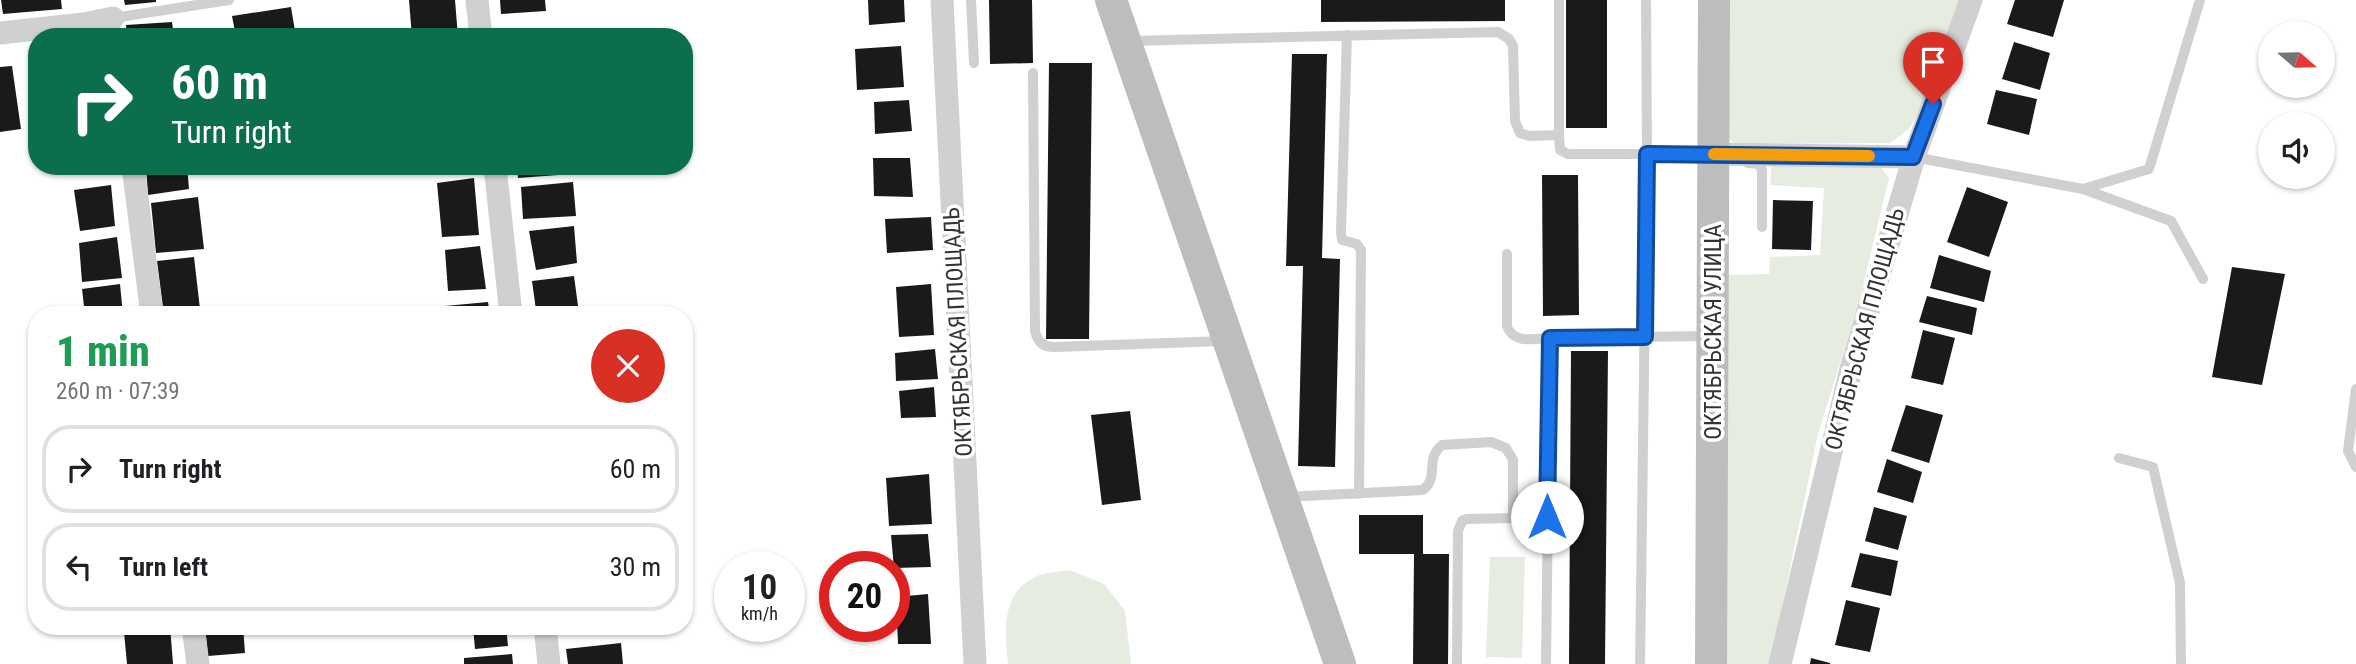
<!DOCTYPE html>
<html lang="en">
<head>
<meta charset="utf-8">
<style>
	:root { --surface:#fff; --page:#f2f2f2; --text:#202124; --muted:#757577; --line:#e0e0e0 }
	body { margin:0; font-family:"Roboto Condensed",sans-serif; background:var(--page); color:var(--text); height:100vh; display:flex; flex-direction:column; font-size:26px; white-space:nowrap }
	* { box-sizing:border-box; margin:0 }
	p { font-size:23px; color:var(--muted) }
	.icon { flex:none; width:38px; height:38px; fill:none; stroke:currentColor; stroke-width:2; stroke-linecap:round; stroke-linejoin:round }
	.map { position:relative; flex:1; overflow:hidden }
	.panel { position:absolute; left:28px; top:306px; width:665px; height:329px; display:flex; flex-direction:column; background:var(--surface); border-radius:28px; box-shadow:0 2px 5px #0004 }
	.panel>* { flex:none }
	.top-card { position:absolute; left:28px; top:28px; width:665px; height:147px; border-radius:28px; box-shadow:0 2px 5px #0004; background:#0b6e4f; color:#fff; overflow:hidden }
	.needle { width:46px; rotate:110deg }
	.buttons { position:absolute; left:2258px; top:21px; display:grid; gap:14px }
	.buttons a { display:grid; place-items:center; width:77px; height:77px; border-radius:50%; background:var(--surface); box-shadow:0 2px 5px #0004; font-size:35px }
	.speed { position:absolute; left:714px; top:551px; display:flex; gap:14px; font-size:35px; font-weight:700; text-align:center }
	.speed>* { display:grid; place-content:center; width:91px; height:91px; border-radius:50%; background:var(--surface); box-shadow:0 2px 5px #0004; line-height:1 }
	.speed small { font-size:18px; font-weight:400 }
	.speed .limit { border:10px solid #d22; background:#fff; color:#111 }
	.pin { position:absolute; display:grid; place-items:center; width:60px; height:60px; color:#fff; margin:-72px -30px; border-radius:50% 50% 50% 0; rotate:-45deg; box-shadow:0 0 7px #0007 }
	.pin .icon { rotate:45deg }
	.me { position:absolute; width:77px; margin:-38px; rotate:0deg; stroke-linejoin:round; filter:drop-shadow(0 0 5px #0008) }
	.turn { display:flex; align-items:center; gap:24px; height:147px; padding:0 28px; font-size:32px }
	.turn .icon { width:91px; height:91px; stroke-width:2.5 }
	.turn b { display:block; font-size:49px; line-height:60px }
	.round { display:grid; place-items:center; flex:none; width:74px; height:74px; border-radius:37px; background:var(--page) }
	.headline { display:flex; align-items:center; justify-content:space-between; height:119px; padding:0 28px }
	h1 { font-size:42px; font-weight:800; line-height:52px; color:#1e9e55 }
	ul { padding:0; list-style:none }
	li { display:flex; align-items:center; gap:21px; height:88px; margin:0 14px 10px; padding:0 14px; border:4px solid var(--line); border-radius:28px }
	li div { flex:1 }
	li b { display:block; font-size:26px }
	li em { font-style:normal }
	.map>svg:first-child { display:block }
	.green { fill:#e6ecdf }
	.building { fill:#1a1a1a }
	.lines { fill:none; stroke-linecap:round; stroke-linejoin:round }
	.lane { stroke:#d0d0d0; stroke-width:10 }
	.street { stroke:#d0d0d0; stroke-width:23 }
	.secondary { stroke:#bdbdbd; stroke-width:32 }
	.route-casing { stroke:#114b97; stroke-width:18 }
	.route { stroke:#1a73e8; stroke-width:12 }
	.slow { stroke:#f59e0b; stroke-width:12 }
	.labels { text-anchor:middle; dominant-baseline:central; stroke-width:7; stroke-linejoin:round; paint-order:stroke }
	.street-label { font-size:23px; fill:#333; stroke:#fff }
</style>
</head>
<body>
<div class="map">
<svg width="2356" height="664" viewBox="0 0 2356 664">
	<rect width="100%" height="100%" fill="#fff"/>
	<!-- green -->
	<path class="green" d="M1727,0H1959L1920,112L1908,130L1890,143L1736,144L1726,137Z
		M1772,162L1880,166L1889,178L1859,302L1818,434L1770,664H1726L1727,275L1769,274L1770,257L1820,255L1824,188L1770,185Z
		M1490,557H1525L1522,658L1486,657Z
		M1070,570L1104,584L1125,611L1131,664H1008C1005,631 1000,593 1037,576C1046,572 1060,572 1070,570Z"/>
	<!-- building -->
	<path class="building" d="M1,0H61L62,9L3,14Z
		M124,0H156V2L125,5Z
		M409,0H455L458,37H412Z
		M500,0H545L546,11L501,14Z
		M868,0H904L905,22L869,25Z
		M989,0H1032L1033,63L990,64Z
		M1321,0H1505V21L1321,22Z
		M1566,0H1607V128H1566Z
		M2015,0H2064L2053,37L2007,24Z
		M291,7L296,37H236L232,16Z
		M172,22L174,37H127L126,25Z
		M544,30L545,37H505V34Z
		M2014,42L2050,53L2040,90L2002,79Z
		M901,46L904,87L857,90L855,49Z
		M1292,54H1327L1322,258L1340,259L1335,467L1298,466L1303,266H1286Z
		M32,61H37V84H35Z
		M1049,63H1092L1089,339H1046Z
		M12,66L21,129L0,132V67Z
		M1996,90L2037,99L2029,135L1987,124Z
		M909,100L912,131L875,134L874,102Z
		M873,158H910L913,197L874,196Z
		M57,166H108L109,171L57,173Z
		M146,166H187L189,189L148,195Z
		M517,166H557L558,175L518,178Z
		M1542,175H1578L1579,315L1543,316Z
		M474,178L479,235L442,237L437,183Z
		M573,182L576,216L523,219L521,187Z
		M111,185L115,226L80,231L74,190Z
		M1967,187L2008,202L1989,257L1947,242Z
		M198,197L204,249L156,253L151,203Z
		M1773,200L1813,201L1811,250L1772,249Z
		M931,217L933,250L887,253L885,219Z
		M574,226L577,263L536,270L529,231Z
		M117,237L122,278L82,282L79,243Z
		M480,246L486,289L448,291L445,250Z
		M1939,255L1991,271L1984,302L1930,288Z
		M194,257L200,309L164,315L157,261Z
		M2232,267L2285,274L2262,385L2212,377Z
		M574,276L578,306L536,310L532,281Z
		M120,284L123,315H85L82,289Z
		M931,284L934,335L899,337L896,287Z
		M1927,296L1977,308L1972,335L1919,322Z
		M488,302L490,315H446L445,306Z
		M1923,330L1955,338L1943,385L1911,378Z
		M935,349L938,379L896,381L895,353Z
		M1571,351H1608L1605,664H1569Z
		M934,387L936,417L901,418L899,391Z
		M1906,405L1943,415L1929,463L1891,451Z
		M1130,411L1141,500L1102,505L1091,415Z
		M1887,459L1922,472L1913,503L1877,492Z
		M929,474L932,524L889,526L886,478Z
		M1874,507L1907,516L1898,550L1865,541Z
		M1359,515H1423V554H1449L1448,664H1413L1414,554H1359Z
		M928,534L931,567L894,568L891,535Z
		M1860,553L1898,561L1891,596L1851,587Z
		M928,594L931,644H898L896,597Z
		M1846,600L1880,608L1870,652L1835,645Z
		M170,626L173,664H127L124,632Z
		M205,626H243L245,653L208,656Z
		M473,626H506L508,646L475,649Z
		M567,626H610V630L568,633Z
		M621,643L623,664H568L566,649Z
		M512,654L513,664H464V658Z
		M1811,658L1830,663V664H1810Z"/>
	<g class="lines">
		<!-- lane -->
		<path class="lane" d="M971,0L974,63
			M113,18L229,0
			M1347,35L1341,232L1342,240L1357,244L1361,250L1359,494
			M1129,41L1498,32L1509,39L1513,46L1515,121L1520,133L1529,136L1559,135L1560,150L1568,154H1709
			M1033,73L1035,331C1038,343 1043,347 1055,347L1224,341
			M1559,135V0
			M1914,157L2083,189L2171,221L2203,279
			M1748,163L1758,164L1762,170V227
			M2083,189L2149,169L2200,0
			M1507,254V326C1513,344 1534,339 1550,338
			M2356,389L2348,451L2356,467
			M2119,458L2153,467L2180,583L2181,664
			M1286,497L1423,490C1440,477 1424,460 1442,445L1491,442L1506,448L1513,460V518L1467,519L1462,521L1458,531L1457,664
			M1513,518L1547,517
			M1546,664L1550,338L1711,336
			M1640,664L1647,154L1646,0"/>
		<!-- street -->
		<path class="street" d="M477,0L481,37
			M942,0L975,664
			M0,33L84,24L113,18
			M1714,154L1914,157
			M133,166L152,315
			M495,166L511,315
			M193,626L198,664
			M545,626L549,664
			M1780,664L1851,369L1914,157L1971,0"/>
		<!-- secondary -->
		<path class="secondary" d="M1111,0L1340,664
			M1711,664L1714,0"/>
	</g>
	<g class="lines">
		<!-- route casing -->
		<g class="route-casing">
			<path id="route" d="M1547,517L1550,338L1645,337L1647,154L1913,157L1933,104"/>
		</g>
		<!-- route -->
		<use href="#route" class="route"/>
		<!-- slow -->
		<path class="slow" d="M1714,154L1869,156"/>
	</g>
	<g class="labels">
		<!-- street labels -->
		<g class="street-label">
			<text transform="translate(1865 329) rotate(-75)">ОКТЯБРЬСКАЯ ПЛОЩАДЬ</text>
			<text transform="translate(958 332) rotate(-93)">ОКТЯБРЬСКАЯ ПЛОЩАДЬ</text>
			<text transform="translate(1713 332) rotate(-90)">ОКТЯБРЬСКАЯ УЛИЦА</text>
		</g>
	</g>
</svg>
<div class="buttons">
<a><svg class="needle" viewBox="-14 -14 28 28"><path d="M0-13l5 13h-10z" fill="#e53935"/><path d="M0 13l5-13h-10z" fill="#757577"/></svg></a>
<a><svg class="icon" aria-label="sound" viewBox="0 0 24 24"><path d="M4 9h4l5-4v14l-5-4H4zM17 9q2 3 0 6"/></svg></a>
</div>
<div class="speed"><div>10<small>km/h</small></div><div class="limit">20</div></div>
<div class="pin" style="left:1933px;top:104px;background:#d93025"><svg class="icon" aria-label="arrive" viewBox="0 0 24 24"><path d="M6 21V4h12l-3 4 3 4H6"/></svg></div>
<svg class="me" style="left:1547px;top:517px" viewBox="-20 -20 40 40"><circle r="19" fill="#fff"/><path d="M0-13L10 11 0 6-10 11z" fill="#1a73e8"/></svg>
<div class="top-card">
<div class="turn"><svg class="icon" aria-label="right" viewBox="0 0 24 24"><path d="M7 20v-9h11M14 6l5 5-5 5"/></svg><div><b>60 m</b>Turn right</div></div>
</div>
<section class="panel">
<div class="headline"><div><h1>1 min</h1><p>260 m · 07:39</p></div><a class="round" style="background:#d93025;color:#fff"><svg class="icon" aria-label="close" viewBox="0 0 24 24"><path d="M6 6l12 12M18 6L6 18"/></svg></a></div>
<ul>
<li><svg class="icon" aria-label="right" viewBox="0 0 24 24"><path d="M7 20v-9h11M14 6l5 5-5 5"/></svg><div><b>Turn right</b></div><em>60 m</em></li>
<li><svg class="icon" aria-label="left" viewBox="0 0 24 24"><path d="M17 20v-9H6M10 6l-5 5 5 5"/></svg><div><b>Turn left</b></div><em>30 m</em></li>
</ul>
</section>
</div>
</body>
</html>
